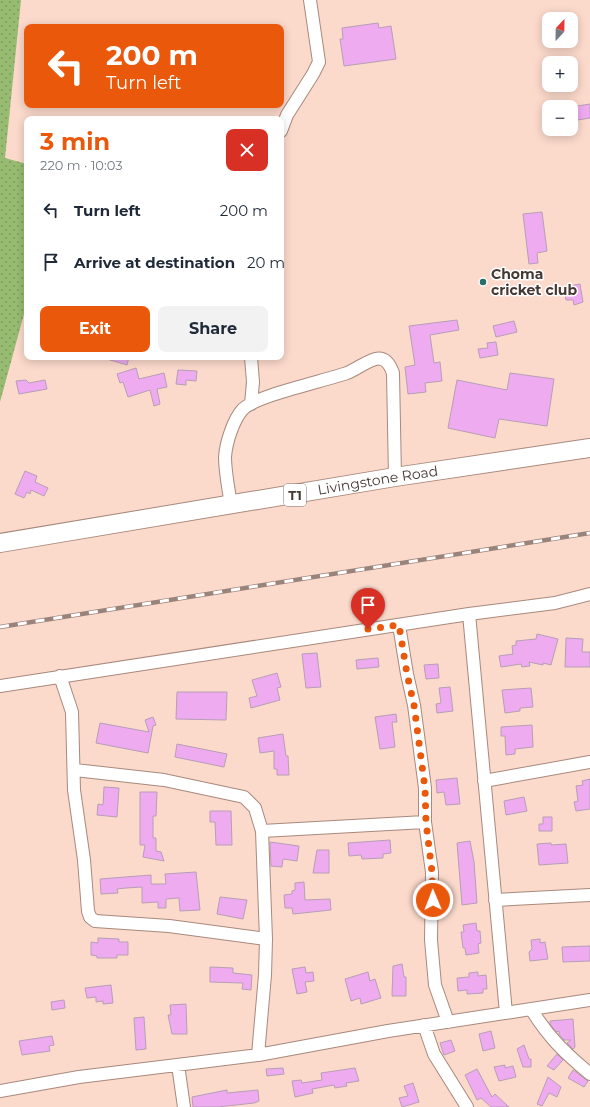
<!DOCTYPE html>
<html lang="en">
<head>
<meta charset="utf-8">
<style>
	:root { --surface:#fff; --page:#f2f2f3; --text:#1f2937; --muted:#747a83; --accent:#ea580c }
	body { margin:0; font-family:Montserrat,sans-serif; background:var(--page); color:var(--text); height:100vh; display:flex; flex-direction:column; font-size:15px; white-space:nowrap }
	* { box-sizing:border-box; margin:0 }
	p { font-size:13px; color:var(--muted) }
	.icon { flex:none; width:22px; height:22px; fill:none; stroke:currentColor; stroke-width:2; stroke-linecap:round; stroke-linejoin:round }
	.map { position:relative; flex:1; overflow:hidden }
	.sheet { position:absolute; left:24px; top:116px; width:260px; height:244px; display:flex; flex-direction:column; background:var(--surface); border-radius:8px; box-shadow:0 2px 10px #0003 }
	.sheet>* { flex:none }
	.top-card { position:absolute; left:24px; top:24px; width:260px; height:84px; border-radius:8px; box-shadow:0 2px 10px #0003; background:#ea580c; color:#fff; overflow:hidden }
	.needle { width:26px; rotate:22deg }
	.buttons { position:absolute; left:542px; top:12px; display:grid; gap:8px }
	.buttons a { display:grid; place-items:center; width:36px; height:36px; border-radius:8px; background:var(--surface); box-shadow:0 2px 10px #0003; font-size:20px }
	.pin { position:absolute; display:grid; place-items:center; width:34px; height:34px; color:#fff; margin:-41px -17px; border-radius:50% 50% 50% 0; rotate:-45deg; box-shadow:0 0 4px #0007 }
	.pin .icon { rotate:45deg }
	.me { position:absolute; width:44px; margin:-22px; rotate:359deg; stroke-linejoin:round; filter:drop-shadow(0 0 3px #0008) }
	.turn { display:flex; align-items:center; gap:14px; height:84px; padding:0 16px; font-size:18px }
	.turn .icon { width:52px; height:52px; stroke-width:2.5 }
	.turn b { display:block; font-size:28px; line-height:34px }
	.round { display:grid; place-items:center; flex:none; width:42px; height:42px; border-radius:8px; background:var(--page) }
	.headline { display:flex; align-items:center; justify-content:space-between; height:68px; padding:0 16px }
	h1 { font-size:24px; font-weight:700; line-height:30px; color:var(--accent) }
	.button { display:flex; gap:8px; margin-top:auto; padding:8px 16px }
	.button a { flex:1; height:46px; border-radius:8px; background:var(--accent); color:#fff; font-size:16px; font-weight:700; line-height:46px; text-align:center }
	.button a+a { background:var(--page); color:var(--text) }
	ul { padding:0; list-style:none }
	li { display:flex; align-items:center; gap:12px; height:52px; padding:0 16px }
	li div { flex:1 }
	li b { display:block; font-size:15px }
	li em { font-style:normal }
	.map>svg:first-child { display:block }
	.grass { fill:url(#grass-dots) }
	.building { fill:#efabf0; stroke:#b69fb6 }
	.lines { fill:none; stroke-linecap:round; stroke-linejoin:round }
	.minor-casing { stroke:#a8897d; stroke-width:14 }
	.highway-casing { stroke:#a8897d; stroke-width:20 }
	.minor { stroke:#fff; stroke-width:12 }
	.highway { stroke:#fff; stroke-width:18 }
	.rail-casing { stroke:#9a837a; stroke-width:4.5 }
	.rail { stroke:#fff; stroke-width:3; stroke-dasharray:9; stroke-linecap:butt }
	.route { stroke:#ea580c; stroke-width:7; stroke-dasharray:0 12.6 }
	.poi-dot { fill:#266f6a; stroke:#fff; stroke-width:1.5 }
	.labels { text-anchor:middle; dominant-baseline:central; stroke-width:3; stroke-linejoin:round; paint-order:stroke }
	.shield { fill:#fff; stroke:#7e7471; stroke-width:1 }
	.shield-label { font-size:13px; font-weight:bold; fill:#463934 }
	.poi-label { font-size:14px; font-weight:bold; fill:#463934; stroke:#fff; text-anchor:start }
	.street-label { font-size:14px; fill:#463934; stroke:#fff }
</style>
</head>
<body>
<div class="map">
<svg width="590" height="1107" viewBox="0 0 590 1107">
	<defs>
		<pattern id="grass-dots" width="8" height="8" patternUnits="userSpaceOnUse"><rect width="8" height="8" fill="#97bc71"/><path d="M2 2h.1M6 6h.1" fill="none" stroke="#7d9a5e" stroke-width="1.8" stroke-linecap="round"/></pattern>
	</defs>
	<rect width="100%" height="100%" fill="#fbd9cb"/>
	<!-- grass -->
	<path class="grass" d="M0,0H21L5,158L27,164V303L0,402Z"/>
	<!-- building -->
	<path class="building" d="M378,23L379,28L391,26L396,59L344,66L340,39H343L342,28Z
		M590,104V118L571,121V107Z
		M542,212L547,251L537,253L538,263L529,264L523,214Z
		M580,284L583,302L574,305L573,300H566L564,287Z
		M457,320L459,330L430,335L434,363L440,362L442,381L425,383L426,392L408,394L405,367L415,365L409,326Z
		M514,321L517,332L496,337L493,326Z
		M496,342L498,355L480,358L478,349L488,348L487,343Z
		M107,357H129L127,365L107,359Z
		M136,368L139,379L164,373L167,387L157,389L160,404L154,406L150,390L128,397L123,382L120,383L117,374Z
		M178,370L197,371L196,381L186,380V385L176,384Z
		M510,373L554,379L547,426L499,419L495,438L448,428L457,380L507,390Z
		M26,380L29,383L45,380L47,389L19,394L16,381Z
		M25,471L37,476L35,482L48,488L44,496L31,490L30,494L27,492L24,498L15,494Z
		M537,634L558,639L551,665L543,663V665L529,662L530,666L522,667L521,664L501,667L499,656L513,654L512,646L516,645V641L536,639Z
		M566,638L583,639L582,652H590V667H565Z
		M317,653L321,687L306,688L302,654Z
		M378,658L379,667L357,669L356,660Z
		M438,664L439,678L426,679L424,665Z
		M277,673L281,687L277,688L280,700L251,708L249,698L257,696L252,680Z
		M450,687L453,711L437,713L436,704L441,703L439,688Z
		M531,688L533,707L520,708V711L505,713L502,690Z
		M177,692H227L226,720L176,719Z
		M396,714L397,722H392L395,747L380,749L375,717Z
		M153,717L156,725L153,726L148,753L96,743L100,723L149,732L145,720Z
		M532,725L533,747L515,749V754L506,755L505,736H501V727Z
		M283,734L286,756H288L289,775H277V769H274V751L260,753L258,738Z
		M177,744L227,754L224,767L175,757Z
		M457,778L460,804L446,805L444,792L437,793L436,780Z
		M590,779V809L576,811L574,802L578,801L576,786L583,785L582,781Z
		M104,787L119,788L117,817L97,815L98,804L103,805Z
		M140,792H157L156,816H153V838H156V851L161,852L164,861L143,857L145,845H140Z
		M524,797L527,811L506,815L504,801Z
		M210,811H231L232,845H216L215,822H210Z
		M543,817H552V831H539V824H543Z
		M390,840L391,853L383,854V858L362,859L361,855L349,856L348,843Z
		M470,841L474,862L477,903L462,905L457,843Z
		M270,842L299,846L297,861L283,859L282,867L271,866Z
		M551,843V845L566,844L568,863L539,865L537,844Z
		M317,850H329V873H313Z
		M196,872L200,910L180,911L179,898L166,899V908H158V902L142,903V887L126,888L117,889L118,893L101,894L100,879L151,875V884H166L165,874Z
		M304,882L305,900L330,899L331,910L293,914L292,908H285L284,895L292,894V891L295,890V883Z
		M220,897L247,900L243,919L217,914Z
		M476,923L477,931H480L481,943L478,944L479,953L466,955L465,948H463L461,932H464L463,925Z
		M98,938L119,939V942H128V955H117V958H97V956L91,955V942L98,943Z
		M540,939V943L545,942L548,959L530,961L529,952L532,949L531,940Z
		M590,946V961L563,962L562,947Z
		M402,964L404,977H406V996H392L393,966Z
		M210,967L233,968V973L252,975L251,990L242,989L243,983H241L210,982Z
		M305,967L306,973L313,972L314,981L305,982L307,992L297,994L292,969Z
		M368,972L370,981L375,979L381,998L361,1004L360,998L351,1001L345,979Z
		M478,972V976L486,975L487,989H483V993L467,994V990L458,991L457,978L469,977V973Z
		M111,985L113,1003L103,1004V1001L96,1002V997L87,998L85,988Z
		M64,1000L65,1008L52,1010L51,1002Z
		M186,1004L187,1034H172L168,1015H171L170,1005Z
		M144,1017L146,1049L136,1050L134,1018Z
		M573,1019L575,1047L573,1049L567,1043L571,1040H564L559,1034V1031L556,1032L550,1024V1021Z
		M491,1031L495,1048L483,1051L479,1034Z
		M52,1036L54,1045L49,1046L50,1051L22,1055L19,1041Z
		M451,1040L455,1051L444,1055L440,1043Z
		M524,1045L529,1059H531V1067H523L517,1049Z
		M557,1054L563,1060L554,1070L547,1066Z
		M505,1065V1068L513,1066L516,1077L499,1081L494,1067Z
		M283,1068L284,1074L267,1076L266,1069Z
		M355,1068L359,1081L346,1083L347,1086L335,1088L334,1085L312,1089L313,1093L295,1097L292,1081L301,1080L302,1083L322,1080L321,1073Z
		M477,1069L492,1097L495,1094L509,1107H491L481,1098L477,1100L465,1075Z
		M573,1070L588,1081L584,1087L568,1078Z
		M548,1077L561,1087L557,1097L549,1093L542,1106L537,1104Z
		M413,1083L419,1102L402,1107L399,1098L408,1096L404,1086Z
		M227,1090V1093L258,1090L259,1101L254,1103L218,1107H193L192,1097Z"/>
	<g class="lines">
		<!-- minor casing -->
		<g class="minor-casing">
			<path id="minor" d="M281,131L287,115L313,74L319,62L310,0
				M251,357L253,382L251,404
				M231,506C229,490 225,473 225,457C226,443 233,420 243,409C258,395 324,381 347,373C365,366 383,344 393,373L395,477
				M469,614L506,1013
				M399,625L407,674L414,705L425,788V822L432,872L431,940L435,985L448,1022
				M60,676L72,712L74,790L84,860L88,911L90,917L95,921L169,926L266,939
				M0,686L469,614L555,603L590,594
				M75,770L164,780L244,797L255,808L262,831
				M484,781L590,762
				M495,900L590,895
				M531,1009C549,1038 564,1052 590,1074
				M424,1025L434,1054L467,1107
				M258,1055L265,975L266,939L262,831L425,822
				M178,1065L184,1107
				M0,1091L79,1077L258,1055L388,1031L590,1000"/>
		</g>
		<!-- highway casing -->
		<g class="highway-casing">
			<g id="highway">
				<path id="s1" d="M0,543L395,477L590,448"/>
			</g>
		</g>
		<!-- minor -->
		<use href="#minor" class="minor"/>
		<!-- highway -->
		<use href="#highway" class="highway"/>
		<!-- rail casing -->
		<g class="rail-casing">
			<path id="rail" d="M0,627L590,533"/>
		</g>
		<!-- rail -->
		<use href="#rail" class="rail"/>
	</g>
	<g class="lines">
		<!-- route -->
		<path class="route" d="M368,629L399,625L407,674L414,705L425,788L426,822L432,872L433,900"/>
	</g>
	<!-- markers -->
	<circle class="poi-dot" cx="483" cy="282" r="4"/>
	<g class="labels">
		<!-- shield labels -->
		<rect class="shield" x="284" y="484" width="22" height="22" rx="3"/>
		<g class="shield-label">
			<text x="295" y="495">T1</text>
		</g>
		<!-- poi labels -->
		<g class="poi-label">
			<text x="491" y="274">Choma<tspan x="491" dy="16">cricket club</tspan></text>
		</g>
		<!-- street labels -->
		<g class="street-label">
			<text stroke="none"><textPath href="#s1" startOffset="383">Livingstone Road</textPath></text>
		</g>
	</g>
</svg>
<div class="buttons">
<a><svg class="needle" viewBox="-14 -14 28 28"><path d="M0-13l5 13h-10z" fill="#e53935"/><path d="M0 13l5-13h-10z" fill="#747a83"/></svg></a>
<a>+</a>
<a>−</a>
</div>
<div class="pin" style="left:368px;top:629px;background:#d93025"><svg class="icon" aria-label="arrive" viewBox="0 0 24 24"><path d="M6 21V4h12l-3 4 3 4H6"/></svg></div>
<svg class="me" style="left:433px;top:900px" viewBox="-20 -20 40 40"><circle r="17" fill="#ea580c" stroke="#fff" stroke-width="3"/><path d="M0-11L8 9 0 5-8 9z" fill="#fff"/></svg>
<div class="top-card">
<div class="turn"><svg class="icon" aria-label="left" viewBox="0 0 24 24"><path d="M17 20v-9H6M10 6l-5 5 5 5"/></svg><div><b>200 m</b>Turn left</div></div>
</div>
<section class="sheet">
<div class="headline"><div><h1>3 min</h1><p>220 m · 10:03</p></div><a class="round" style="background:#d93025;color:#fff"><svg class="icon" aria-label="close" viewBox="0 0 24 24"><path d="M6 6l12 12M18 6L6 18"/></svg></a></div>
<ul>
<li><svg class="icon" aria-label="left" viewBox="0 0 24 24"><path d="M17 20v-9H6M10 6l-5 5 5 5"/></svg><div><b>Turn left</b></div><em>200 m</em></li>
<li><svg class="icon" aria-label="arrive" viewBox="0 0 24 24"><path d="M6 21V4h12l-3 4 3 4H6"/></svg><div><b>Arrive at destination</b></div><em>20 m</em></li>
</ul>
<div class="button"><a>Exit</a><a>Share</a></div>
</section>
</div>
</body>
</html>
